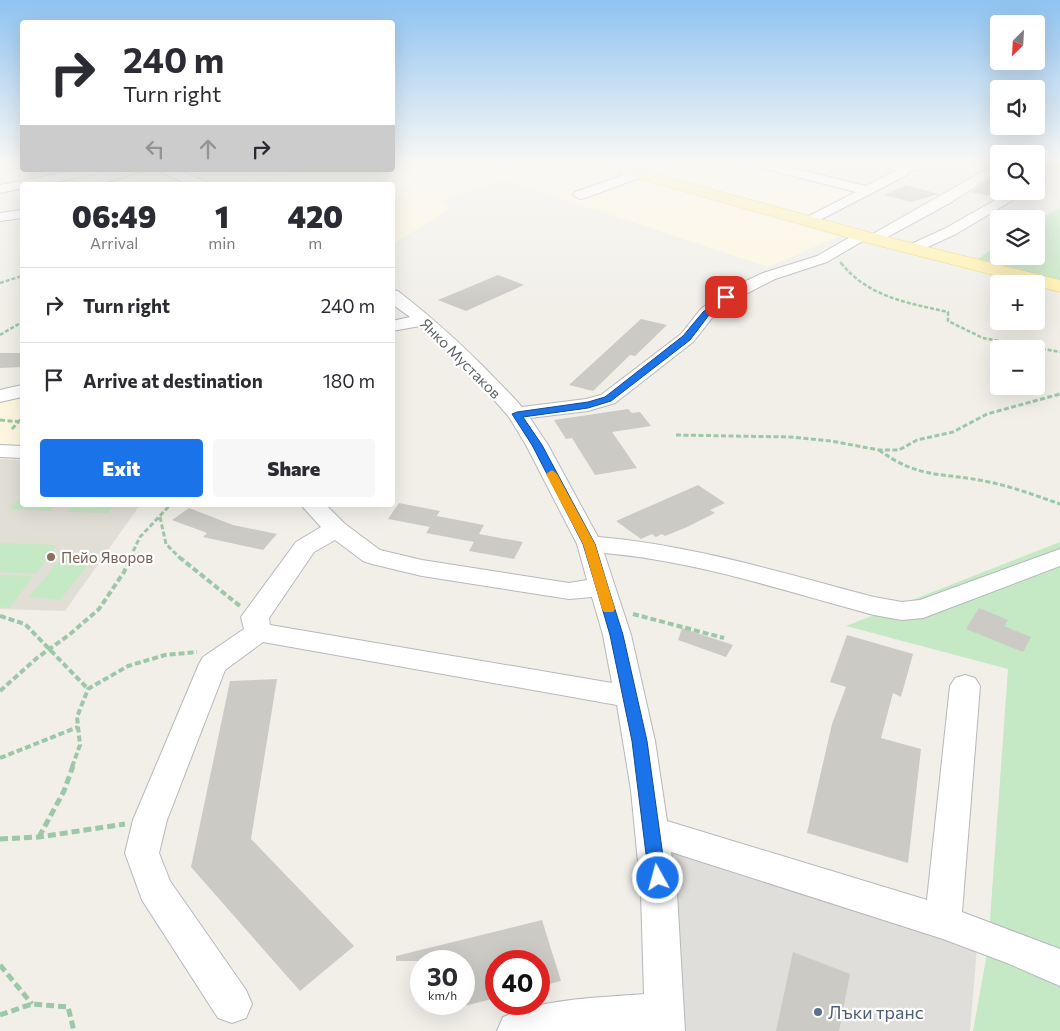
<!DOCTYPE html>
<html lang="en">
<head>
<meta charset="utf-8">
<style>
	:root { --surface:#fff; --page:#f7f7f7; --text:#2b2b33; --muted:#7c7c81; --line:#e1e1e2; --accent:#1a73e8 }
	body { margin:0; font-family:Commissioner,sans-serif; background:var(--page); color:var(--text); height:100vh; display:flex; flex-direction:column; font-size:19px; white-space:nowrap }
	* { box-sizing:border-box; margin:0 }
	p { font-size:16px; color:var(--muted) }
	.icon { flex:none; width:28px; height:28px; fill:none; stroke:currentColor; stroke-width:2; stroke-linecap:round; stroke-linejoin:round }
	.map { position:relative; flex:1; overflow:hidden }
	.panel { position:absolute; left:20px; top:182px; width:375px; height:325px; display:flex; flex-direction:column; background:var(--surface); border-radius:5px; box-shadow:0 5px 20px #0002 }
	.panel>* { flex:none }
	.banner { position:absolute; left:20px; top:20px; width:375px; height:152px; border-radius:5px; box-shadow:0 5px 20px #0002; background:#fff; color:var(--text); overflow:hidden }
	.needle { width:32px; rotate:204deg }
	.tools { position:absolute; left:990px; top:15px; display:grid; gap:10px }
	.tools a { display:grid; place-items:center; width:55px; height:55px; border-radius:5px; background:var(--surface); box-shadow:0 5px 20px #0002; font-size:25px }
	.speed { position:absolute; left:410px; top:950px; display:flex; gap:10px; font-size:25px; font-weight:700; text-align:center }
	.speed>* { display:grid; place-content:center; width:65px; height:65px; border-radius:50%; background:var(--surface); box-shadow:0 5px 20px #0002; line-height:1 }
	.speed small { font-size:12px; font-weight:400 }
	.speed .limit { border:8px solid #d22; background:#fff; color:#111 }
	.pin { position:absolute; display:grid; place-items:center; width:42px; height:42px; color:#fff; margin:-21px; border-radius:10px; box-shadow:0 2px 8px #0006 }
	.me { position:absolute; width:55px; margin:-28px; rotate:353deg; stroke-linejoin:round; filter:drop-shadow(0 0 4px #0008) }
	.turn { display:flex; align-items:center; gap:18px; height:105px; padding:0 20px; font-size:22px }
	.turn .icon { width:65px; height:65px; stroke-width:2.5 }
	.turn b { display:block; font-size:35px; line-height:42px }
	.lanes { display:flex; align-items:center; height:48px; padding:0 20px; background:#0003; justify-content:center; gap:25px; direction:ltr }
	.lanes .off { opacity:.35 }
	.eta { display:flex; justify-content:space-evenly; align-items:center; height:85px; text-align:center }
	.eta b { font-size:30px; font-weight:800; line-height:35px }
	.button { display:flex; gap:10px; margin-top:auto; padding:10px 20px }
	.button a { flex:1; height:58px; border-radius:5px; background:var(--accent); color:#fff; font-size:20px; font-weight:800; line-height:58px; text-align:center }
	.button a+a { background:var(--page); color:var(--text) }
	ul { padding:0; list-style:none }
	li { display:flex; align-items:center; gap:15px; height:75px; padding:0 20px; border-top:1px solid var(--line) }
	li div { flex:1 }
	li b { display:block; font-size:19px }
	li em { font-style:normal }
	.map>svg:first-child { display:block }
	.commercial { fill:#fef7e0 }
	.industrial { fill:#e0deda }
	.education { fill:#e1ded6 }
	.green { fill:#c5e8c5 }
	.building { fill:#cccac5 }
	.lines { fill:none; stroke-linecap:round; stroke-linejoin:round }
	.minor-casing { stroke:#b5b8bc; stroke-width:2 }
	.major-casing { stroke:#f2c960; stroke-width:1 }
	.highway-casing { stroke:#f9ab00; stroke-width:1 }
	.path-far4 { stroke:#9cc7a9; stroke-width:2; stroke-dasharray:3 1; stroke-linecap:butt }
	.path-far3 { stroke:#9cc7a9; stroke-width:2.5; stroke-dasharray:4 2; stroke-linecap:butt }
	.path-far2 { stroke:#9cc7a9; stroke-width:3; stroke-dasharray:5 2.5; stroke-linecap:butt }
	.path-far1 { stroke:#9cc7a9; stroke-width:4; stroke-dasharray:6 3; stroke-linecap:butt }
	.path { stroke:#9cc7a9; stroke-width:5; stroke-dasharray:8 4; stroke-linecap:butt }
	.minor { fill:#fff; fill-rule:evenodd }
	.major { fill:#fff2af; fill-rule:evenodd }
	.highway { fill:#fde293; fill-rule:evenodd }
	.route { fill:#1a73e8; stroke:#114b97 }
	.slow { fill:#f59e0b }
	.education-dot { fill:#8d6e63; stroke:#fff; stroke-width:2 }
	.service-dot { fill:#5c6f8a; stroke:#fff; stroke-width:2 }
	.labels { text-anchor:middle; dominant-baseline:central; stroke-width:4.5; stroke-linejoin:round; paint-order:stroke }
	.street-label { font-size:15px; fill:#5f6368; stroke:#fff }
	.education-label { font-size:15px; fill:#785e54; stroke:#fff; text-anchor:start }
	.near-service-label { font-size:18px; fill:#4e5e75; stroke:#fff; text-anchor:start }
</style>
</head>
<body>
<div class="map">
<svg width="1060" height="1031" viewBox="0 0 1060 1031">
	<rect width="100%" height="100%" fill="#f1efe8"/>
	<!-- commercial -->
	<path class="commercial" d="M393,162H583L844,234L768,267L505,180L442,200L450,209L393,244L392,185H261L304,170H392Z
		M614,162H743L868,193L817,217Z
		M15,398L22,402V458L0,457V403Z"/>
	<!-- industrial -->
	<path class="industrial" d="M672,848L977,948L970,1031H676Z"/>
	<!-- education -->
	<path class="education" d="M0,459L22,460V505H140L65,611L0,609Z"/>
	<!-- green -->
	<path class="green" d="M1060,208V280L978,259L999,244V256H1036V221Z
		M22,494V505H55L51,511L10,509Z
		M72,505H114L108,513L67,512Z
		M1060,542V1031H973L988,948L1008,669L846,626Z
		M0,543L57,545L36,574L0,572Z
		M66,552L96,555L60,600L29,597Z
		M0,575L33,576L10,608L0,607Z"/>
	<!-- building -->
	<path class="building" d="M990,179L999,181V196L996,197L971,192Z
		M906,185L939,194L911,202L884,195Z
		M498,275L524,285L466,311L438,300Z
		M641,319L667,325L635,356L630,355L593,391L569,385Z
		M0,353H22V367L0,368Z
		M628,409L632,413L640,412L651,426L612,432L637,468L595,475L572,438L566,439L554,420Z
		M698,485L725,503L710,510L715,513L685,528L665,536L662,534L656,537L652,534L641,539L616,521Z
		M399,503L440,511L434,520L437,516L484,525L479,534L523,542L514,559L469,551L475,540L474,542L426,533L430,527L388,519Z
		M189,508L233,525L277,534L263,550L203,537L207,533L172,520Z
		M979,608L1008,620L1004,626L1031,637L1023,652L966,629Z
		M682,628L733,645L726,657L678,640Z
		M847,635L913,654L901,697L893,693L881,738L921,749L908,863L807,833L832,724L846,687L830,682Z
		M277,679L251,839L354,946L300,991L191,867L230,681Z
		M542,920L561,981L539,987V961H496V998L464,1006V961H396V956Z
		M793,952L850,974L839,1031H776Z"/>
	<g class="lines">
		<!-- minor casing -->
		<g class="minor-casing">
			<path id="minor" d="M747,162H767L866,186L895,171L882,165L880,162H898L904,165L916,162H937L935,165L909,171L907,175L810,225L805,224L803,221L805,218L856,192L749,165Z
				M987,169L991,170L993,173L991,176L950,203L880,241L875,242L868,238L827,262L775,279L732,301L712,318L693,342L615,403L588,411L530,418L548,445L598,537C692,545 783,573 874,597L902,602L920,600L1060,549V566L923,618L902,620L874,615C785,591 696,561 604,553L631,635L655,741L667,821L927,900L950,686L955,678L965,675L975,678L980,686L962,912L1060,949V986L1007,963L943,939L671,852L677,893L685,1031H497L503,1017C547,998 596,998 644,994L641,893L631,790L617,705L263,642L225,670L167,820L159,853L170,881L246,990L252,1004L246,1018L232,1023L218,1018L142,900L125,853L133,820L199,664L203,657L244,629L241,617L296,542L321,527L301,505H326L345,524L380,550L422,560L569,583L587,580L577,544L526,445L509,417L476,379L420,326L392,331V321L410,317L392,304V290L398,291C443,326 484,365 522,407L586,399L601,395L681,334L700,310L720,293L763,273L817,256L857,233L862,232L869,236ZM335,540L363,561L372,564L422,576L569,599L592,597L603,635L612,683L270,625L269,618L314,552Z
				M77,170H102L96,174L40,185H22V188L0,193V185Z
				M160,170H177L207,182L209,185H191L162,173Z
				M638,170L642,171L644,174L642,177L585,198L580,199L573,195L575,192Z
				M1011,191H1021L1023,194L956,234L919,251H909L906,248L909,245L946,228Z
				M22,210V218L0,221V213Z
				M22,385V397L0,402V390Z
				M0,445L22,446V458L0,457Z"/>
		</g>
		<!-- major casing -->
		<g class="major-casing">
			<path id="major" d="M588,162H611L872,233L1060,280V292L1036,286V284H1029L860,241L590,165Z"/>
		</g>
		<!-- highway casing -->
		<g class="highway-casing">
			<path id="highway" d="M1036,162L1060,163V171L1036,165Z"/>
		</g>
		<!-- path-far4 -->
		<path class="path-far4" d="M98,185L148,170
			M840,262L842,264"/>
		<!-- path-far3 -->
		<path class="path-far3" d="M841,263C868,297 908,303 948,312V321L983,338L1060,352
			M0,283L22,276
			M0,335L22,322"/>
		<!-- path-far2 -->
		<path class="path-far2" d="M0,420L22,422
			M12,429L22,418
			M676,435L790,437L831,441L879,450H899L917,440L953,432L987,414L1060,394
			M879,450C920,480 944,472 989,482C1013,487 1037,496 1060,504
			M160,517L166,544L180,558
			M130,558L140,537L170,505"/>
		<!-- path-far1 -->
		<path class="path-far1" d="M179,557L240,606
			M633,614L724,638
			M0,616L25,624L88,689
			M0,691L37,658L69,635L99,609L124,572L131,557
			M0,758L78,727
			M72,767L80,745L77,717L88,689L128,666L165,655L197,652"/>
		<!-- path -->
		<path class="path" d="M39,837L64,791L73,766
			M0,839L39,837L125,824
			M0,965L32,1004
			M0,1015L32,1004L68,1007L74,1031"/>
		<!-- minor -->
		<use href="#minor" class="minor"/>
		<!-- major -->
		<use href="#major" class="major"/>
		<!-- highway -->
		<use href="#highway" class="highway"/>
	</g>
	<!-- sky -->
	<linearGradient id="sky" x2="0" y2="1"><stop stop-color="#8fc3f1"/><stop offset="0.53" stop-color="#f9f8f5"/><stop offset="1" stop-color="#f9f8f5" stop-opacity="0"/></linearGradient>
	<rect width="1060" height="306" fill="url(#sky)"/>
	<!-- route -->
	<path class="route" d="M726,294L730,297L729,298L709,315L690,340L611,401L588,408L523,417L542,445L595,544L608,587L623,635L647,741L666,878L664,883L658,885L652,883L649,878L632,741L610,635L596,587L583,544L532,445L512,414L517,412L588,402L605,397L683,336L703,312Z"/>
	<!-- slow -->
	<path class="slow" d="M552,470L557,474L595,544L615,609L613,612H604L602,609L583,544L546,474Z"/>
	<!-- markers -->
	<circle class="education-dot" cx="51" cy="557" r="5"/>
	<circle class="service-dot" cx="818" cy="1012" r="5"/>
	<g class="labels">
		<!-- street labels -->
		<g class="street-label">
			<text transform="translate(461 358) rotate(45)">Янко Мустаков</text>
		</g>
		<!-- education labels -->
		<g class="education-label">
			<text x="61" y="557">Пейо Яворов</text>
		</g>
		<!-- near-service labels -->
		<g class="near-service-label">
			<text x="828" y="1012">Лъки транс</text>
		</g>
	</g>
</svg>
<div class="tools">
<a><svg class="needle" viewBox="-14 -14 28 28"><path d="M0-13l5 13h-10z" fill="#e53935"/><path d="M0 13l5-13h-10z" fill="#7c7c81"/></svg></a>
<a><svg class="icon" aria-label="sound" viewBox="0 0 24 24"><path d="M4 9h4l5-4v14l-5-4H4zM17 9q2 3 0 6"/></svg></a>
<a><svg class="icon" aria-label="search" viewBox="0 0 24 24"><circle cx="10" cy="10" r="6"/><path d="M15 15l6 6"/></svg></a>
<a><svg class="icon" aria-label="layers" viewBox="0 0 24 24"><path d="M12 4l9 5-9 5-9-5zM3 14l9 5 9-5"/></svg></a>
<a>+</a>
<a>−</a>
</div>
<div class="speed"><div>30<small>km/h</small></div><div class="limit">40</div></div>
<div class="pin" style="left:726px;top:297px;background:#d93025"><svg class="icon" aria-label="arrive" viewBox="0 0 24 24"><path d="M6 21V4h12l-3 4 3 4H6"/></svg></div>
<svg class="me" style="left:658px;top:878px" viewBox="-20 -20 40 40"><circle r="17" fill="#1a73e8" stroke="#fff" stroke-width="3"/><path d="M0-11L8 9 0 5-8 9z" fill="#fff"/></svg>
<div class="banner">
<div class="turn"><svg class="icon" aria-label="right" viewBox="0 0 24 24"><path d="M7 20v-9h11M14 6l5 5-5 5"/></svg><div><b>240 m</b>Turn right</div></div>
<div class="lanes"><svg class="icon off" aria-label="left" viewBox="0 0 24 24"><path d="M17 20v-9H6M10 6l-5 5 5 5"/></svg><svg class="icon off" aria-label="ahead" viewBox="0 0 24 24"><path d="M12 20V5M6 11l6-6 6 6"/></svg><svg class="icon" aria-label="right" viewBox="0 0 24 24"><path d="M7 20v-9h11M14 6l5 5-5 5"/></svg></div>
</div>
<section class="panel">
<div class="eta">
<div><b>06:49</b><p>Arrival</p></div>
<div><b>1</b><p>min</p></div>
<div><b>420</b><p>m</p></div>
</div>
<ul>
<li><svg class="icon" aria-label="right" viewBox="0 0 24 24"><path d="M7 20v-9h11M14 6l5 5-5 5"/></svg><div><b>Turn right</b></div><em>240 m</em></li>
<li><svg class="icon" aria-label="arrive" viewBox="0 0 24 24"><path d="M6 21V4h12l-3 4 3 4H6"/></svg><div><b>Arrive at destination</b></div><em>180 m</em></li>
</ul>
<div class="button"><a>Exit</a><a>Share</a></div>
</section>
</div>
</body>
</html>
